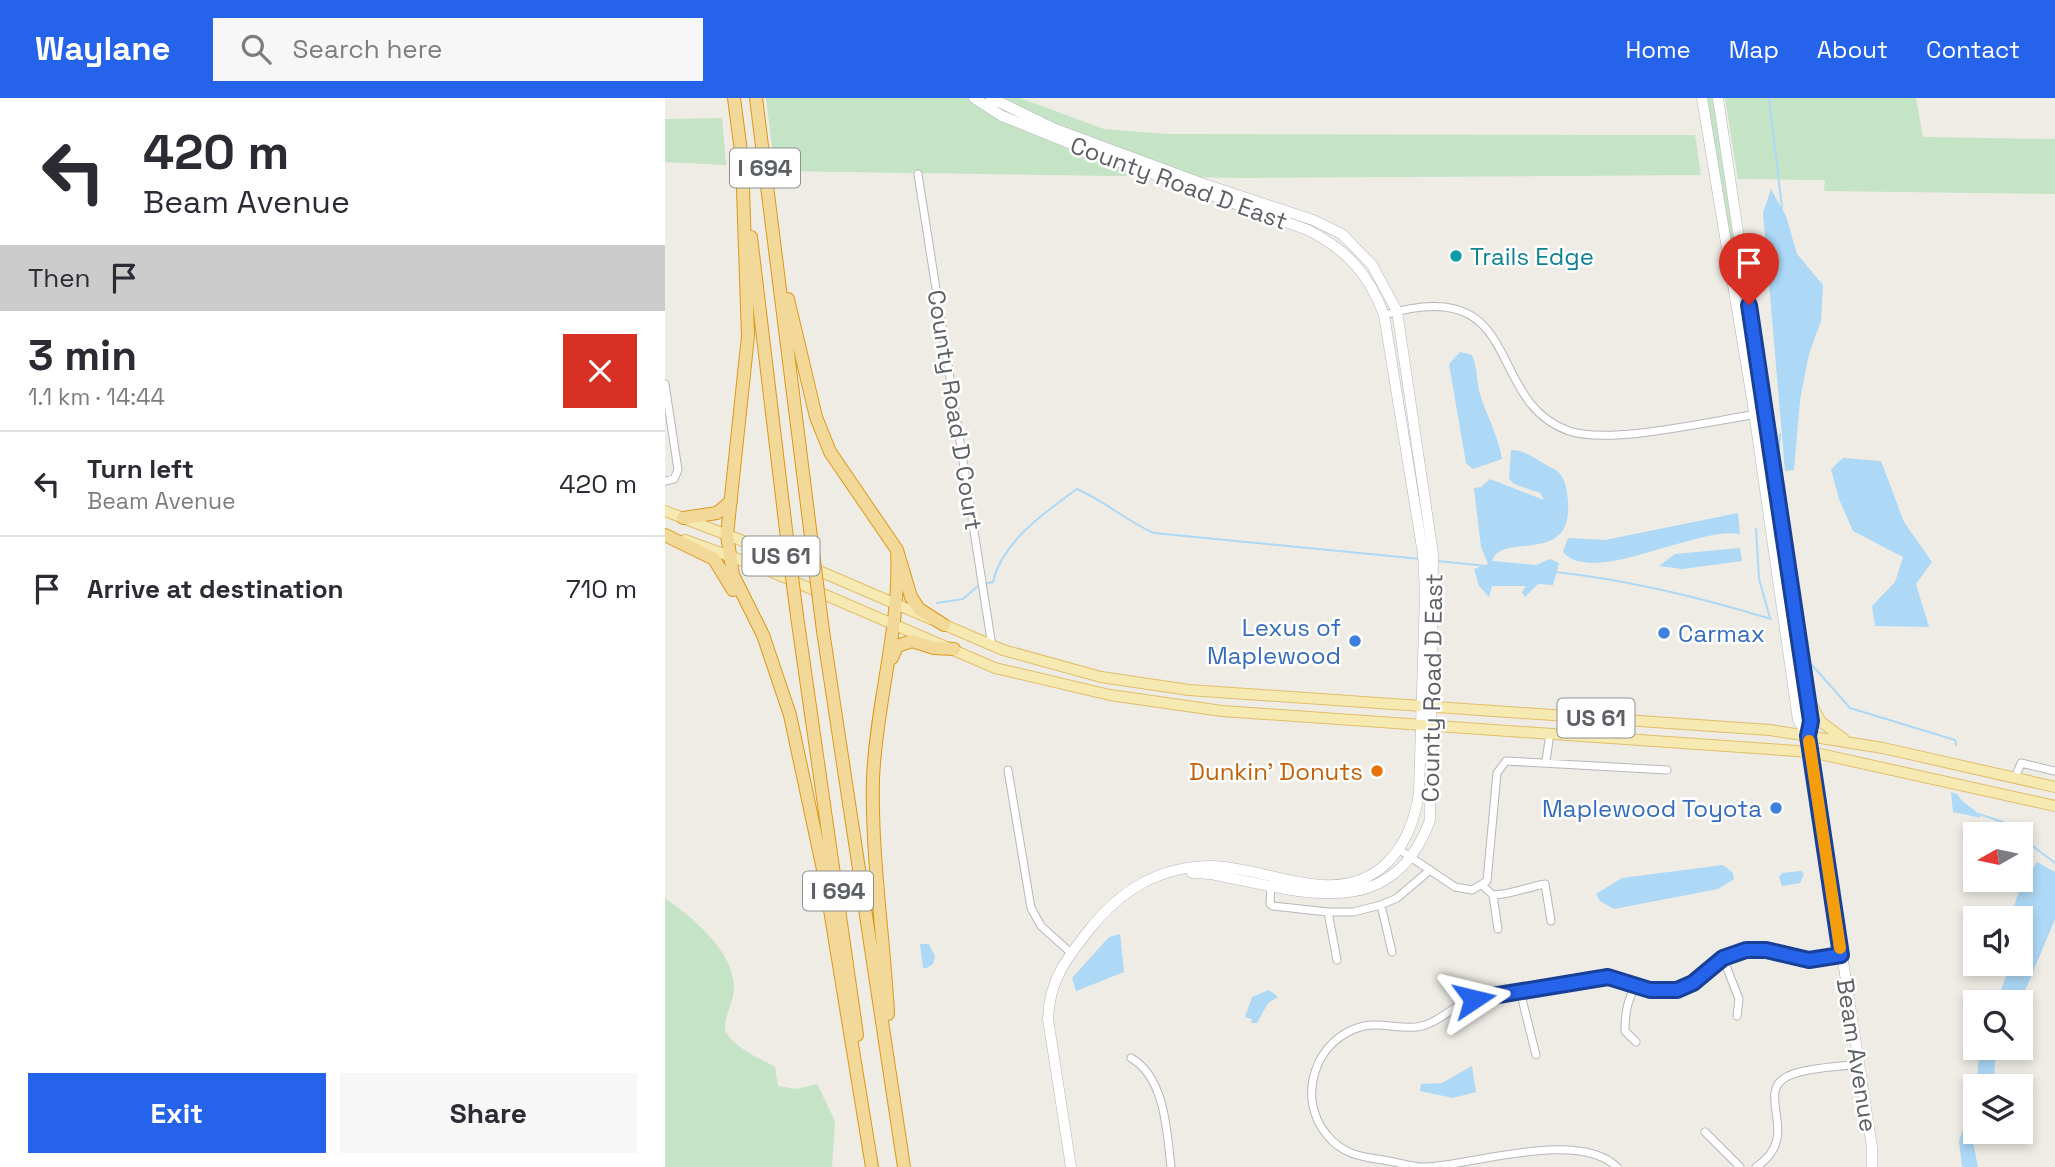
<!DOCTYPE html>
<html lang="en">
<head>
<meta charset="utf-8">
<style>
	:root { --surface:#fff; --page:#f7f7f7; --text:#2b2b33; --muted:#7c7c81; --line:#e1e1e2; --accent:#2563eb }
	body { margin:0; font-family:"Space Grotesk",sans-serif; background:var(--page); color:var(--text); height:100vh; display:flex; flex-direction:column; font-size:26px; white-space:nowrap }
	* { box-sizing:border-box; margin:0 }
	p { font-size:23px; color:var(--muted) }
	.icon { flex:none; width:38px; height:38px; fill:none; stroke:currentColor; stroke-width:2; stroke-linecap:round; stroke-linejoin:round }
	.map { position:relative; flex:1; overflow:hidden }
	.panel { display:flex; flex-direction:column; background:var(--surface); width:665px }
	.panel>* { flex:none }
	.hud { background:#fff; color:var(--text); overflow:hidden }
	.needle { width:46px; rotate:261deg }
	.buttons { position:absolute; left:1298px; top:724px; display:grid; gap:14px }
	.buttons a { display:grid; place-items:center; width:70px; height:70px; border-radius:0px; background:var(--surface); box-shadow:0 4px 10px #0003; font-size:35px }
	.pin { position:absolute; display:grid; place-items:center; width:60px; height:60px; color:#fff; margin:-72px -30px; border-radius:50% 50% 50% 0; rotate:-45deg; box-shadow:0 0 7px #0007 }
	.pin .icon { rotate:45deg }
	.me { position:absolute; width:77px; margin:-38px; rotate:80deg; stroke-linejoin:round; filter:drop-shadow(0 0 5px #0008) }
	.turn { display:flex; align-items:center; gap:24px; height:147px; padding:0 28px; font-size:32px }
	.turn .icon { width:91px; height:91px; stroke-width:2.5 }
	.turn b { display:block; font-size:49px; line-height:60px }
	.then { display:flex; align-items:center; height:66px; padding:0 28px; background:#0003; gap:14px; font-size:26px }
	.round { display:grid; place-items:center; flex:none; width:74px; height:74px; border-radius:0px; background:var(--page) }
	.headline { display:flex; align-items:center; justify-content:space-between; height:119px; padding:0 28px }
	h1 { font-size:42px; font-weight:700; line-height:52px }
	.button { display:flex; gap:14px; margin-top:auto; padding:14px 28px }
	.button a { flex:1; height:80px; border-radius:0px; background:var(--accent); color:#fff; font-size:28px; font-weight:700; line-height:80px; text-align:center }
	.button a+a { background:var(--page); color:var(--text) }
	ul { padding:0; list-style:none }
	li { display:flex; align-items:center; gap:21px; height:105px; padding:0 28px; border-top:2px solid var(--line) }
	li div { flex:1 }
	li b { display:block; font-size:26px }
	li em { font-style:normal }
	header { display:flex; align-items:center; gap:42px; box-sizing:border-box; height:98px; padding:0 35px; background:var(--accent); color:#fff }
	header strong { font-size:33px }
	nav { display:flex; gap:38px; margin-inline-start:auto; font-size:24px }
	.search { width:490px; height:63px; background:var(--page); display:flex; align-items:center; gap:18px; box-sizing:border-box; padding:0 24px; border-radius:0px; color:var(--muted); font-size:26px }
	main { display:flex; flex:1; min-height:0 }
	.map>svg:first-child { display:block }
	.green { fill:#c5e3c5 }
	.water { fill:#add8f6 }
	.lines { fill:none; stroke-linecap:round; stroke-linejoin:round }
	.stream { stroke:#add8f6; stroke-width:2 }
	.street-casing { stroke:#b6b7bb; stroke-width:9 }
	.secondary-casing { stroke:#b4b7bb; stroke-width:11 }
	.primary-casing { stroke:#e2be6a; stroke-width:12 }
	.highway-casing { stroke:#db9919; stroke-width:14 }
	.street { stroke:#fff; stroke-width:7 }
	.secondary { stroke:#fff; stroke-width:10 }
	.primary { stroke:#f6eab2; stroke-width:10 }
	.highway { stroke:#f2d999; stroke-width:12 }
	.highway-bridge-casing { stroke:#db9919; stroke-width:14; stroke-linecap:butt }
	.highway-bridge { stroke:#f2d999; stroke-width:12 }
	.route-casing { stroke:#184099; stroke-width:18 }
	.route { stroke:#2563eb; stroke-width:12 }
	.slow { stroke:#f59e0b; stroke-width:12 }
	.culture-dot { fill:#0f9aa8; stroke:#fff; stroke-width:2.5 }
	.shop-dot { fill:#3f7fe0; stroke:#fff; stroke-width:2.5 }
	.food-dot { fill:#e8710a; stroke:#fff; stroke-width:2.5 }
	.labels { text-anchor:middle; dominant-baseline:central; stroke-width:5; stroke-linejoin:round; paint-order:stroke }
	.shield { fill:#fff; stroke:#8e9092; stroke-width:2 }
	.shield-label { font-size:23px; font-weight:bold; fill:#5d6064 }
	.street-label { font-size:24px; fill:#5d6064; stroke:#fff }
	.culture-label { font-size:24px; fill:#0d838f; stroke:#fff; text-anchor:start }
	.shop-label { font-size:24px; fill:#366cbe; stroke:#fff; text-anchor:end }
	.food-label { font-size:24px; fill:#c56008; stroke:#fff; text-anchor:end }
</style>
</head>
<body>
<header>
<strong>Waylane</strong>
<div class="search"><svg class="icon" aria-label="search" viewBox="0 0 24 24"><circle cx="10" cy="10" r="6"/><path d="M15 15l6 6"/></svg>Search here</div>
<nav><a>Home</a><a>Map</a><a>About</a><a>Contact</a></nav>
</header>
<main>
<section class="panel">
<div class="hud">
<div class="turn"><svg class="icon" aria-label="left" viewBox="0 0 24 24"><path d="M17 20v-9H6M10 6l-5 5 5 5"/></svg><div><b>420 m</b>Beam Avenue</div></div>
<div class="then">Then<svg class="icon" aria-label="arrive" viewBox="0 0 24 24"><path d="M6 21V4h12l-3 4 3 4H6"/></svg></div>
</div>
<div class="headline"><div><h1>3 min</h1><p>1.1 km · 14:44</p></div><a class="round" style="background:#d93025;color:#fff"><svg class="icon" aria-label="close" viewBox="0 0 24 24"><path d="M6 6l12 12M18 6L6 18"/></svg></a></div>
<ul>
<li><svg class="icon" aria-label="left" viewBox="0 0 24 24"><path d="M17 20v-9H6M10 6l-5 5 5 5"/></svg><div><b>Turn left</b><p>Beam Avenue</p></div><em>420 m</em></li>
<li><svg class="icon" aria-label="arrive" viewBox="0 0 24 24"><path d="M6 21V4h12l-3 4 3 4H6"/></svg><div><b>Arrive at destination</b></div><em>710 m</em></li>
</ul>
<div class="button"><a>Exit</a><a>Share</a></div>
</section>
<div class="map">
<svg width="1390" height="1069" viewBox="0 0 1390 1069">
	<rect width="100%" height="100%" fill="#eeece5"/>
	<!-- green -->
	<path class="green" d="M101,0H355L439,31L502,36L1030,37L1036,77L582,80L110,73Z
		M1039,0H1047L1050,15L1091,295Z
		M1060,0H1251L1258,39L1390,41V96L1159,93L1160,82L1073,81Z
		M57,20L61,67L0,64V21Z
		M0,800C28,820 76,858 68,898C66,909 57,924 61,934C69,950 96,961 110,969L113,988L132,991L152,986L170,1023L167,1069H0Z"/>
	<!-- water -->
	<path class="water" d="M1106,91L1121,118L1132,156L1158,187L1156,223L1144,256L1135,302L1129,372L1120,373L1098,115Z
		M795,254L807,257C813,270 811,283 815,296C822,319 833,337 837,361L808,371L801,365L784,266Z
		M846,352C861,352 872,362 885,369C897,374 900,382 902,395C914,472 837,432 827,463L871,467L885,461L894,465L888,487L873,486L860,499L857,494L861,488H827L824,499L814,488L809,471L823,466L816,449L809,390L816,389L825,381L879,402L875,395L849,386L844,381Z
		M1178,360L1216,363L1239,424L1267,464L1251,486L1264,529L1210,528L1207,508L1230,484L1238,459L1188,433L1174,401L1166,371Z
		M1073,415L1075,436C1030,428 928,489 898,454L903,440L940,442Z
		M1075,450L1077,463L1017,471L994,468L1010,456Z
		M1286,694L1292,696C1299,708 1310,709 1316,720L1288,714Z
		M1372,764L1390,774V821L1355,905H1331L1346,866H1356V840L1360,829L1356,821H1344L1357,786Z
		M1058,767L1068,775L1069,781L1053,791L949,811L935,803L931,796L957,780Z
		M1136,773L1139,776L1135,785L1117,788L1114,779L1117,775Z
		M455,836L459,874L411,893L407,880L444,839Z
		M255,846H264L270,858L268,866L262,870H258Z
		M604,892L613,899L603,905L592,925H586L587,921L580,919L587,899Z
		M1314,950H1336L1330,964L1328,989H1312Z
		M807,968L811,994L788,1000L755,993L756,986L777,985Z
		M1311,994V1034H1316L1308,1044L1313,1069H1297L1294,1043Z"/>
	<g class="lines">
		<!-- stream -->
		<path class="stream" d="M1104,0L1117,110
			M1113,358L1115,336
			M1091,431L1094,481L1105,520
			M772,463L822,468
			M890,474C965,482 1034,499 1106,521
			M319,486L328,484C337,444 380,414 412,391C440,403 461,423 489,435L756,461
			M272,505L298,501L314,487
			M1147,567L1185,610L1290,642L1291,647
			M1314,716L1338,724L1354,737
			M1356,739L1390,765"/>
		<!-- street casing -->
		<g class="street-casing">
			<path id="street" d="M253,76L327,548
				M719,217C862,174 818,303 904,333C945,347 1046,323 1093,316
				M0,286L13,372L9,381L0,383
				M881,663L885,635
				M343,672L366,810L376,828L406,855
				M1350,680L1356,665L1390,673
				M735,752L790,789L807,792L822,783L832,675L841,663L1002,672
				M606,786L605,806L608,808L663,814H688L716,807L732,800L765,772
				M818,788L828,797C844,797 863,789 880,786L886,823
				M828,797L833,831
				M716,807L727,854
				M663,814L672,862
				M1058,860L1074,901L1072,918
				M855,893L871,957
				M971,944L960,933C960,915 962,903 971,887
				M466,960C500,979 502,1034 506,1069
				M1040,1034L1075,1069
				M952,1069C913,1031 810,1067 760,1069C746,1069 733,1064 718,1062C696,1059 677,1056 662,1037C630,999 651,939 699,928C719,924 738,933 757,928C777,923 789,906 809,901L942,879L985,892H1012L1028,885L1058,860L1081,852H1101L1144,862L1176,857
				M1091,1069C1141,1036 1083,992 1128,976C1148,969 1173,969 1194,966"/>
		</g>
		<!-- secondary casing -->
		<g class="secondary-casing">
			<path id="secondary" d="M309,0L337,18L429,55L643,132C682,152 704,176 719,217L758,456L760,496L754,695C745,753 711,795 647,786C613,782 580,769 547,768C494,768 456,792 424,832C401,861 384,883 383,921L406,1069
				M326,0L390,31L533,84L648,122L677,136L707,167L732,213L768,456L765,722C726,829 631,792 546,776L527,775
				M1037,0L1088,307L1133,622L1143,638
				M1053,0L1146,623L1143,638L1207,1049V1069"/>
		</g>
		<!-- primary casing -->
		<g class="primary-casing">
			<path id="primary" d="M0,413L138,466L338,552L436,579L524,592L1105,632L1218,650L1390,689
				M20,442L100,471L330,570L445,597L557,613L1146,654L1390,708
				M1143,600L1156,624L1179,641"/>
		</g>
		<!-- highway casing -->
		<g class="highway-casing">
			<path id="highway" d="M69,0L78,69
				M91,0L145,431
				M77,63L83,238L62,437L68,477L98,537L125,617L160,781L207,1069
				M86,139L121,432
				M123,201L151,319L165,354L232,452L246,499L254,511L279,527
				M18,420L52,415L66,403
				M0,437L49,461L68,492
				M132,518L192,937
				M158,533L239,1069
				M227,560L232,548L247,543L269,550L289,551
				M223,916C219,840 206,756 208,681C211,604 236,529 232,452"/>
		</g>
		<!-- street -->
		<use href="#street" class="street"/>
		<!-- secondary -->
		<use href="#secondary" class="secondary"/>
		<!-- primary -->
		<use href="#primary" class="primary"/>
		<!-- highway -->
		<use href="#highway" class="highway"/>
		<!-- highway-bridge casing -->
		<g class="highway-bridge-casing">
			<path id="highway-bridge" d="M145,431L158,533
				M121,432L132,518"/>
		</g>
		<!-- highway-bridge -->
		<use href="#highway-bridge" class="highway-bridge"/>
	</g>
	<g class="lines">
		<!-- route casing -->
		<g class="route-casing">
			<path id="route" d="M809,901L943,879L985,892H1012L1028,885L1058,860L1081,852H1101L1144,862L1176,857L1143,638L1146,623L1084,207"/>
		</g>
		<!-- route -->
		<use href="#route" class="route"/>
		<!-- slow -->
		<path class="slow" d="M1144,643L1175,850"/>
	</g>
	<!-- markers -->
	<circle class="culture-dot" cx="791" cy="158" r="7"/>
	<g class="shop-dot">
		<circle cx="999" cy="535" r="7"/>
		<circle cx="690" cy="543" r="7"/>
		<circle cx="1111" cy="710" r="7"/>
	</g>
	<circle class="food-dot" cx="712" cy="673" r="7"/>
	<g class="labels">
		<!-- shield labels -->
		<g class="shield">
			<rect x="65" y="50.5" width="70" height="39" rx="5"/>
			<rect x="77.5" y="438.5" width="77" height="39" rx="5"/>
			<rect x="892.5" y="600.5" width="77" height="39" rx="5"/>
			<rect x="138" y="773.5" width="70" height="39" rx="5"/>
		</g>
		<g class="shield-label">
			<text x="100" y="70">I 694</text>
			<text x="116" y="458">US 61</text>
			<text x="931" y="620">US 61</text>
			<text x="173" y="793">I 694</text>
		</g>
		<!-- street labels -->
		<g class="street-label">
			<text transform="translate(514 85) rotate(20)">County Road D East</text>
			<text transform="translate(290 312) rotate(81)">County Road D Court</text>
			<text transform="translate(767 590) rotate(-89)">County Road D East</text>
			<text transform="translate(1192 957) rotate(81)">Beam Avenue</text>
		</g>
		<!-- culture labels -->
		<g class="culture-label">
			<text x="805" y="158">Trails Edge</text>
		</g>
		<!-- shop labels -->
		<g class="shop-label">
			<text x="676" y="529">Lexus of<tspan x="676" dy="28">Maplewood</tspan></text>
			<text x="1013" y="535" text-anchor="start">Carmax</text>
			<text x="1097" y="710">Maplewood Toyota</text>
		</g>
		<!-- food labels -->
		<g class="food-label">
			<text x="698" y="673">Dunkin’ Donuts</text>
		</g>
	</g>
</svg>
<div class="buttons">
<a><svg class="needle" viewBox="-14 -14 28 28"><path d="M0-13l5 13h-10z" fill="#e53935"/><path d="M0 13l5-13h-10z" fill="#7c7c81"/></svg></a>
<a><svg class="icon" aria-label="sound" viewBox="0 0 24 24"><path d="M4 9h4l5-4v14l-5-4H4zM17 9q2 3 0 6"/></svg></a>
<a><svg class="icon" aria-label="search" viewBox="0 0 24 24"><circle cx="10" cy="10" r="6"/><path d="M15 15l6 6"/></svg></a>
<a><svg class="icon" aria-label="layers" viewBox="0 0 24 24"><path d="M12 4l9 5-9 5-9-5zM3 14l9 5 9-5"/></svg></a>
</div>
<div class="pin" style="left:1084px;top:207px;background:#d93025"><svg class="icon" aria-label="arrive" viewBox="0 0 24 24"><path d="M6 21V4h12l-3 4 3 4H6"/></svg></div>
<svg class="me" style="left:809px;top:901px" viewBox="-20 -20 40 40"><path d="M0-17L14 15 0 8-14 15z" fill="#2563eb" stroke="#fff" stroke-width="4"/></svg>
</div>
</main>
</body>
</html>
